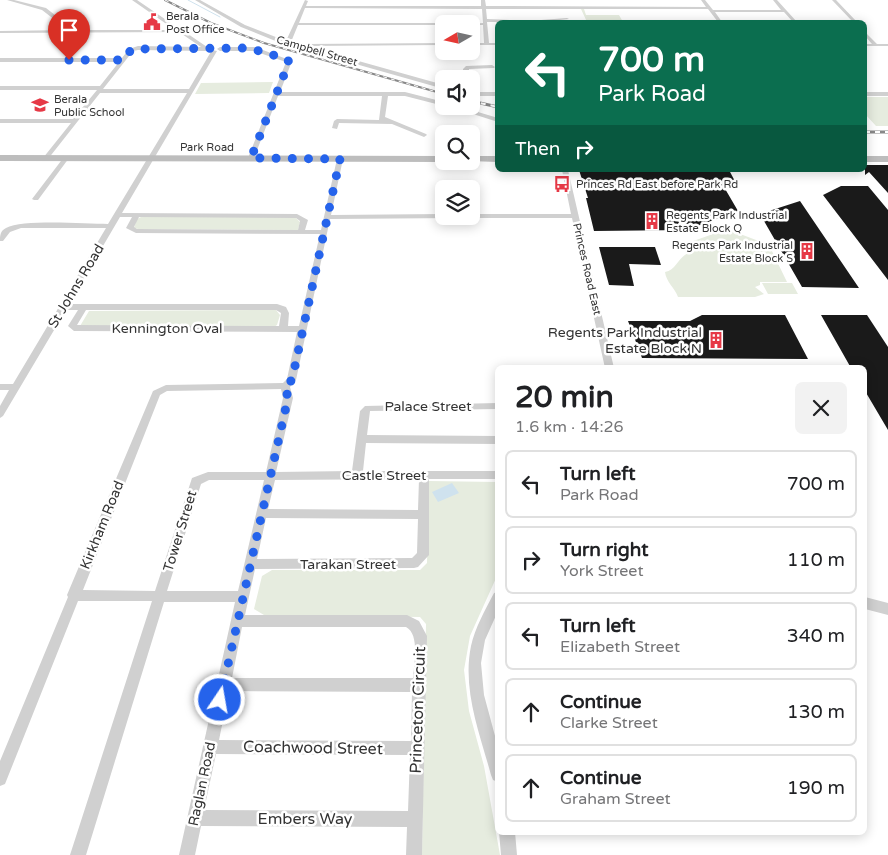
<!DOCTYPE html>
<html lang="en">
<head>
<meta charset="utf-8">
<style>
	:root { --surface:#fff; --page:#f2f2f2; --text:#202124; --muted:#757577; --line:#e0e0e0 }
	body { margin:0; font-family:"Varela Round",sans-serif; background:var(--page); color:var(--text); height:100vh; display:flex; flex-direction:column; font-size:19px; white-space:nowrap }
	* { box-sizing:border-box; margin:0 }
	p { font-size:16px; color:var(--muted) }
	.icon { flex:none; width:28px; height:28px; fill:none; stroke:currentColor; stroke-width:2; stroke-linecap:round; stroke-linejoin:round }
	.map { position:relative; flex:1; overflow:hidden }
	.side { position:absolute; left:495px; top:365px; width:372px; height:470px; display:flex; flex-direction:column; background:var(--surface); border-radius:8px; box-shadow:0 2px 12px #0003 }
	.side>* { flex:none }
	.banner { position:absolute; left:495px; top:20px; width:372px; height:152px; border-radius:8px; box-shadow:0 2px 12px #0003; background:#0b6e4f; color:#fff; overflow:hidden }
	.needle { width:32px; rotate:261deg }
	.buttons { position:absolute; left:435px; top:15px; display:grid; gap:10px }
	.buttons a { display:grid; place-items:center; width:45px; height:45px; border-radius:8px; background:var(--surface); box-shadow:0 2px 12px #0003; font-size:25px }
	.pin { position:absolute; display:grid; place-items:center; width:42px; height:42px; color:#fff; margin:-51px -21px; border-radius:50% 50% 50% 0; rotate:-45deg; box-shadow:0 0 5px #0007 }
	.pin .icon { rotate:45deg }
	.me { position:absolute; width:55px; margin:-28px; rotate:12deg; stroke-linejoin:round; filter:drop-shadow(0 0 4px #0008) }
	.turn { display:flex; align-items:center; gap:18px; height:105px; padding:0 20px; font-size:22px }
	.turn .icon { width:65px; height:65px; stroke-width:2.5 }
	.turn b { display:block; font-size:35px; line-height:42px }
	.then { display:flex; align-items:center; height:48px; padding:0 20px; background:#0003; gap:10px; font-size:19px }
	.round { display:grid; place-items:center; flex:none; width:52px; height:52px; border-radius:8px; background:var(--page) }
	.head { display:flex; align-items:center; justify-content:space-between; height:85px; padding:0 20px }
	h1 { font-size:30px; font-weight:800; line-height:38px }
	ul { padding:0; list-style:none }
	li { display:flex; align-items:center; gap:15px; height:68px; margin:0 10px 8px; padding:0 10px; border:2px solid var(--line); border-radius:8px }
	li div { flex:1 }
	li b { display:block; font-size:19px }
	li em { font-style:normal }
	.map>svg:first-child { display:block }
	.green { fill:#e6ecdf }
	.water { fill:#cfe2ee }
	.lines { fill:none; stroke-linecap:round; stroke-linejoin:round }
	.stream { stroke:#cfe2ee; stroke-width:1 }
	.building { fill:#1a1a1a }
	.minor { fill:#d0d0d0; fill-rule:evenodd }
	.secondary { fill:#bdbdbd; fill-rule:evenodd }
	.rail-far1-casing { stroke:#888; stroke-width:2 }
	.rail-casing { stroke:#888; stroke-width:3 }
	.rail-far1 { stroke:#fff; stroke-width:1; stroke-dasharray:4; stroke-linecap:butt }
	.rail { stroke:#fff; stroke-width:2; stroke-dasharray:5; stroke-linecap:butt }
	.route { stroke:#2563eb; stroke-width:9; stroke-dasharray:0 16.2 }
	.labels { text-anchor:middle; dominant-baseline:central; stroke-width:5; stroke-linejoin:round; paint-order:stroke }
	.far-poi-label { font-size:11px; fill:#333; stroke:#fff; text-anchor:start }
	.far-street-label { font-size:11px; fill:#333; stroke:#fff }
	.street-label { font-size:14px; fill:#333; stroke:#fff }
	.poi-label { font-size:14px; fill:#333; stroke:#fff; text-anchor:end }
	.near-street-label { font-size:16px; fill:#333; stroke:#fff }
</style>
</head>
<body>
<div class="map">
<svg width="888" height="855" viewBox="0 0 888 855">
	<rect width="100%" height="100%" fill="#fff"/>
	<!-- green -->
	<path class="green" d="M581,9H584L586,15H619L623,22H587Z
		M273,82L269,93L195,94L201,83Z
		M865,97H888V126H876L865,114Z
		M141,217H295L300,222L298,230L138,229L134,228L137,219Z
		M727,229L769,245L787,282H760V285L755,287L764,294L755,297H678C675,288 666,282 665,272C676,270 678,258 688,253L685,244Z
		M762,283H792L798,294H768Z
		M276,310L280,315L277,325L274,327L80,326L89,311Z
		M429,481L497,482V576L470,636L464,670L469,711L484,766L500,855H422L426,624L420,617L264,615L254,609L262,576L272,570H420L427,563Z"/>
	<!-- water -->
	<path class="water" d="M452,483L459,493L438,502L432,492Z"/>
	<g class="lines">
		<!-- stream -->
		<path class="stream" d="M188,0L220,17"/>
	</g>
	<!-- building -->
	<path class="building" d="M865,165H888V193L869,172L865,175Z
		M579,170H729L738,187H724L738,211L687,230L594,231L586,198H588Z
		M841,186H868L888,210V280L823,195Z
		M800,201L859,288L802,287L760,214Z
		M599,247H655L661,265L629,264L634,286L609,285Z
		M702,315H785L808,359L642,358L628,321H690Z
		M821,315H867L888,347V430L865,391V368H851Z"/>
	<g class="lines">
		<!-- minor -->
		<path class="minor" d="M7,0H14L46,8L74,30H175L132,0H137L181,30H185V32L210,49L207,51L138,50L133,51L103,89H189L212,50L217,51L122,213L297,214L308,220L305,230H321L337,159L340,157L343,159L331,215L444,214V216H460L457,218L330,219L296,380L290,387L293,398L276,472L352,471L360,411L365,406L498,403V409L370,411L367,435L498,436V444L366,443L363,471H498V479H429V555L418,567L414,568L255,569L245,615H407L419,621L427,636L422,855H406L407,827L201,826L195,855H179L235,602H164L86,855H70L152,601H78L5,784L0,786V761L68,597L67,595L153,391L166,385L283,383L287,379L297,332L74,331L68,326L78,310H66L3,416L0,418V406L9,390H0V384H13L106,228H21L10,232L3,241H0C0,236 0,231 6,228C23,219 86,224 108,224L187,93H100L48,159L46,160L43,158L71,123H0V119H73L97,90H0V86H100L119,62H0V58H122L129,49L138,46L201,47L179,32L0,33V31L68,30L42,10ZM120,217H132L126,228L136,233L320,234L299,326H288L289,313L286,307L277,304H69ZM139,217L296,218L300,221L298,230L137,229L134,227ZM86,310H276L281,313L279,326L77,325ZM281,389L283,398L266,472H208L192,478L155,591L83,590L160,395L167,391ZM419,479L418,510L268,509L275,480ZM209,480H264L238,591H167L201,484ZM266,518L418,519L417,553L412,558L257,559ZM242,627H406C420,634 414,664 413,678H232ZM229,691L412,692L411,741L219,740ZM216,754L410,755L408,811L204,810Z
			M195,0H200L245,25L286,41L305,0L308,1L306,6H481V0H485L486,6L706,7L701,0H705L713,10H781L773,0H777L797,22H793L784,12H715L722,22H718L708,9H486L487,19L528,21L567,18L569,19L540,22H487L489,43H498V45H471V43H484L483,25H471V24H469L483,23L482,9L305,8L299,23H446L444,25H298L291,42L303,46L305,44L444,43V45L305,46L444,85V89L278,42L241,27Z
			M832,0H836L857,22H853Z
			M865,32L877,44H888V46H865V44H872L865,36Z
			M255,47L292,61L280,92H405L444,102V106L405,96H388L385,117L426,134L427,135L424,137L392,124L339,123L337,129L332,128L334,121L337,119L379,120L382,96H278L254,158L249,159L248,158L286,62L254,51H220L217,49L220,47Z
			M492,65L495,67L494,68L469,69V79H463V69L466,66Z
			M471,92H498V96H471Z
			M865,92H888V96H865Z
			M448,106H458L498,118V122Z
			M64,157L69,158L38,200H34L32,199Z
			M562,170H568L614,368H605L572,218H471L468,216H471V214H571Z
			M498,592V611L485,640L481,663L484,695L498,747V782L493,780L491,775C480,734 462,690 471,646C475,628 485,610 494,593Z
			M865,597L888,603V615L865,609Z
			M499,832H515L517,855H501Z"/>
		<!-- secondary -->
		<path class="secondary" d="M0,155L444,156V161H446L444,162L0,161Z
			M471,156H498V162L469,161H471Z
			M865,156H888V162H865Z"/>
		<!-- rail-far1 casing -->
		<g class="rail-far1-casing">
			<path id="rail-far1" d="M165,0L211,23L264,43L444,94"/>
		</g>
		<!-- rail casing -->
		<g class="rail-casing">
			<path id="rail" d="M471,101L498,107
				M865,132H888"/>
		</g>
		<!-- rail-far1 -->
		<use href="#rail-far1" class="rail-far1"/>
		<!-- rail -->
		<use href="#rail" class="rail"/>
	</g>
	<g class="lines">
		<!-- route -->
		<path class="route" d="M69,60H123L131,50L136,49L249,48L287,59L289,62L251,158L340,159L292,380L285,386L288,398L286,407L220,700"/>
	</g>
	<!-- icons -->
	<defs>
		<g id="civic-bare" transform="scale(1.35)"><path d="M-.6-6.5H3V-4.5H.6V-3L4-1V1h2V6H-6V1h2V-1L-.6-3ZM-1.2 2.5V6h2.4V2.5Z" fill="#e63946" stroke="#fff" stroke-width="2.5" paint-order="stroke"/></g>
		<g id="school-bare" transform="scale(1.35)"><path d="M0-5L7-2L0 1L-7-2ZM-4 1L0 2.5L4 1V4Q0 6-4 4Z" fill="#e63946" stroke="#fff" stroke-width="2.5" paint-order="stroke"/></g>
		<g id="bus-bare" transform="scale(1.35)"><path d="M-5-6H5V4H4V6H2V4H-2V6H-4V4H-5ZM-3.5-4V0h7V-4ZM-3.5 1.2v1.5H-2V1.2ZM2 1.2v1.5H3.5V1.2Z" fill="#e63946" stroke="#fff" stroke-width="2.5" paint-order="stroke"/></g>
		<g id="building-bare" transform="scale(1.35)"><path d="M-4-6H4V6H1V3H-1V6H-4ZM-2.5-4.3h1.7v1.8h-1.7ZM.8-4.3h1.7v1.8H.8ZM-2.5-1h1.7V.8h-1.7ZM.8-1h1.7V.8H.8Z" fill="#e63946" stroke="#fff" stroke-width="2.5" paint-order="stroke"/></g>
	</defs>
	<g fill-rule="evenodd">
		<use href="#civic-bare" x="152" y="22"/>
		<use href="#school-bare" x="40" y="105"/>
		<use href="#bus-bare" x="562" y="184"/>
		<use href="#building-bare" x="652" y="221"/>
		<use href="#building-bare" x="807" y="251"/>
		<use href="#building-bare" x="716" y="340"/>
	</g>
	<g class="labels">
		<!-- far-poi labels -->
		<g class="far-poi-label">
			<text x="166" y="16">Berala<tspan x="166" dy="13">Post Office</tspan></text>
			<text x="54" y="99">Berala<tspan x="54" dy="13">Public School</tspan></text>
			<text x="576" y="184">Princes Rd East before Park Rd</text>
			<text x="666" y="215">Regents Park Industrial<tspan x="666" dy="13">Estate Block Q</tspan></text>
			<text x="793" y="245" text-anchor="end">Regents Park Industrial<tspan x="793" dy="13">Estate Block S</tspan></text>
		</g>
		<!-- far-street labels -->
		<g class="far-street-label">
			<text transform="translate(317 51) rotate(16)">Campbell Street</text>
			<text x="207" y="147">Park Road</text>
			<text transform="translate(587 269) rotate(77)">Princes Road East</text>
		</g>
		<!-- street labels -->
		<g class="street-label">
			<text transform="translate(76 286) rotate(-59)">St Johns Road</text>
			<text x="167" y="328">Kennington Oval</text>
			<text x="428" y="406">Palace Street</text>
			<text x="384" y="475">Castle Street</text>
			<text transform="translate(102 525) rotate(-68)">Kirkham Road</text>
			<text transform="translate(180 531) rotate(-73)">Tower Street</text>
			<text x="348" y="564">Tarakan Street</text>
			<text transform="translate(202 784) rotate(-78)">Raglan Road</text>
		</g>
		<!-- poi labels -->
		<g class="poi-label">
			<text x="702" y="332">Regents Park Industrial<tspan x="702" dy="16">Estate Block N</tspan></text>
		</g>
		<!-- near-street labels -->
		<g class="near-street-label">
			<text transform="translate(418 710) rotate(-88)">Princeton Circuit</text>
			<text transform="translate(313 748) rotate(1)">Coachwood Street</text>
			<text x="305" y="819">Embers Way</text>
		</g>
	</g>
</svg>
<div class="buttons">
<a><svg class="needle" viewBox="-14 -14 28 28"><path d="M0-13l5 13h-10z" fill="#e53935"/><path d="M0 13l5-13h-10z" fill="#757577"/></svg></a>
<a><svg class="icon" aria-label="sound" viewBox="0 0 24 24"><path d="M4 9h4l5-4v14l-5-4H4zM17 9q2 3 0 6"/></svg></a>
<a><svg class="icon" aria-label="search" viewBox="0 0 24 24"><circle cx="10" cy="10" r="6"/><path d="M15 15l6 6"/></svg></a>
<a><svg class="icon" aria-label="layers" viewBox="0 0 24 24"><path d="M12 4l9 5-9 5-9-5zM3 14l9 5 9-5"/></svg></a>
</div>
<div class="pin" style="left:69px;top:60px;background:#d93025"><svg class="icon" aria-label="arrive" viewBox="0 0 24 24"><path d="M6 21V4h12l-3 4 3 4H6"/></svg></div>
<svg class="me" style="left:220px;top:700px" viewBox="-20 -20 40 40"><circle r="17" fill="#2563eb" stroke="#fff" stroke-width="3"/><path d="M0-11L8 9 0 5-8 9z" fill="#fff"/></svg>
<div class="banner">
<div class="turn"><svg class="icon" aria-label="left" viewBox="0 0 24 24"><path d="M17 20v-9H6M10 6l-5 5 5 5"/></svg><div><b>700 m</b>Park Road</div></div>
<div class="then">Then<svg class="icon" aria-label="right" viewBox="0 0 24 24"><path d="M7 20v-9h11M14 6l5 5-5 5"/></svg></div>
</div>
<section class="side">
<div class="head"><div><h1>20 min</h1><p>1.6 km · 14:26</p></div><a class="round"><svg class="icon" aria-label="close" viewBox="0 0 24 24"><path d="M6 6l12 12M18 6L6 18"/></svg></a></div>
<ul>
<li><svg class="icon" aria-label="left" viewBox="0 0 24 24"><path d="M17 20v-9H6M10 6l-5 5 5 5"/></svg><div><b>Turn left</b><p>Park Road</p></div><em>700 m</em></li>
<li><svg class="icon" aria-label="right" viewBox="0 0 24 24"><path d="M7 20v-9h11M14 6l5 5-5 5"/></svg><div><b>Turn right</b><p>York Street</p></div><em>110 m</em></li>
<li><svg class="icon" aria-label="left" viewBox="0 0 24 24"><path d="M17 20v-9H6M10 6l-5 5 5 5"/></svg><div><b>Turn left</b><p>Elizabeth Street</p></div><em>340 m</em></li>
<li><svg class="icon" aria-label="ahead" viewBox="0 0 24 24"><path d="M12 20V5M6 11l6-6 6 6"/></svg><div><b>Continue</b><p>Clarke Street</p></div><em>130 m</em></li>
<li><svg class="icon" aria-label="ahead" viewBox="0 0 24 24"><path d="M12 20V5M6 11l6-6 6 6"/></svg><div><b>Continue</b><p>Graham Street</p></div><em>190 m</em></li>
</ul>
</section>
</div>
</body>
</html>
